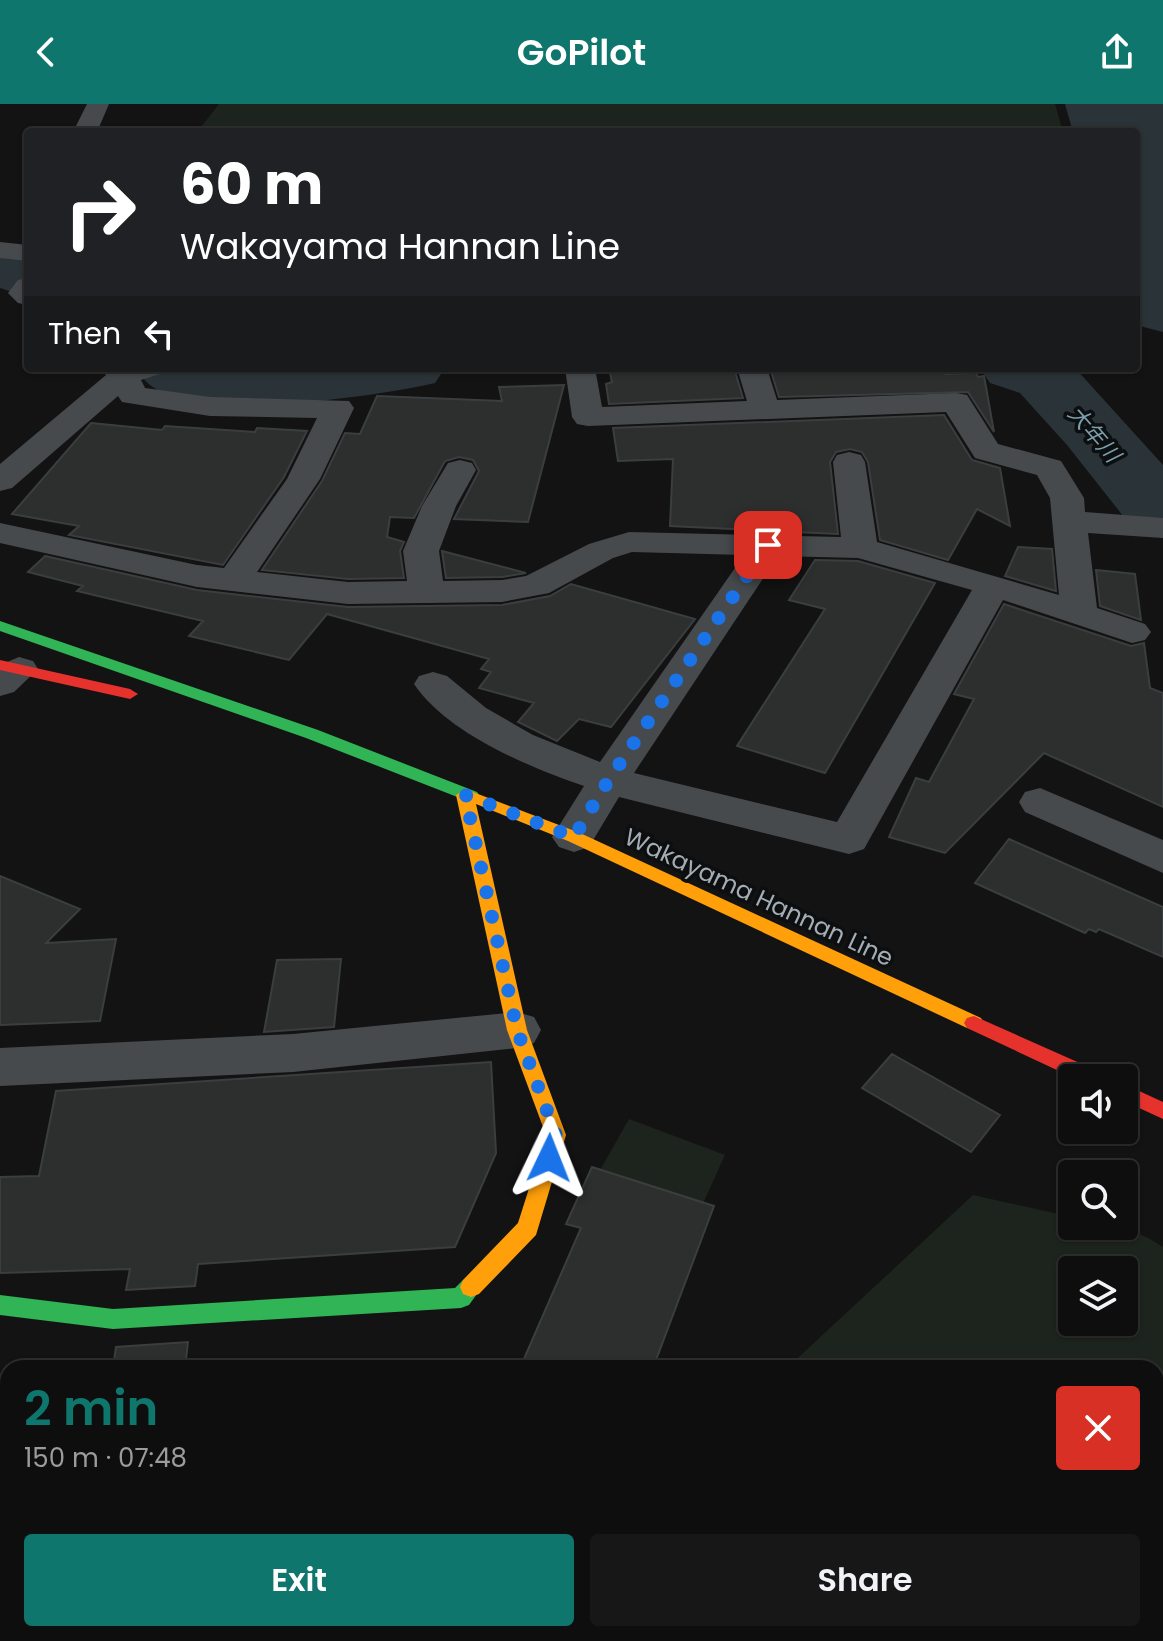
<!DOCTYPE html>
<html lang="en">
<head>
<meta charset="utf-8">
<style>
	:root { --surface:#0e0e0e; --page:#171717; --text:#f1f3f6; --muted:#9b9c9e; --line:#2e2e2e; --accent:#0f766e }
	body { margin:0; font-family:Poppins,"Noto Sans JP",sans-serif; background:var(--page); color:var(--text); height:100vh; display:flex; flex-direction:column; font-size:30px; white-space:nowrap }
	* { box-sizing:border-box; margin:0 }
	p { font-size:26px; color:var(--muted) }
	.icon { flex:none; width:44px; height:44px; fill:none; stroke:currentColor; stroke-width:2; stroke-linecap:round; stroke-linejoin:round }
	.map { position:relative; flex:1; overflow:hidden }
	.sheet { position:absolute; left:0px; top:1256px; width:1164px; height:282px; display:flex; flex-direction:column; background:var(--surface); border-radius:24px 24px 0 0; box-shadow:0 2px 6px #0004,0 0 0 2px var(--line) }
	.sheet>* { flex:none }
	.hud { position:absolute; left:24px; top:24px; width:1116px; height:244px; border-radius:8px; box-shadow:0 2px 6px #0004,0 0 0 2px var(--line); background:#202124; color:#fff; overflow:hidden }
	.fabs { position:absolute; left:1058px; top:960px; display:grid; gap:16px }
	.fabs a { display:grid; place-items:center; width:80px; height:80px; border-radius:8px; background:var(--surface); box-shadow:0 2px 6px #0004,0 0 0 2px var(--line); font-size:40px }
	.pin { position:absolute; display:grid; place-items:center; width:68px; height:68px; color:#fff; margin:-34px; border-radius:16px; box-shadow:0 4px 12px #0006 }
	.me { position:absolute; width:88px; margin:-44px; rotate:2deg; stroke-linejoin:round; filter:drop-shadow(0 0 6px #0008) }
	.turn { display:flex; align-items:center; gap:28px; height:168px; padding:0 24px; font-size:36px }
	.turn .icon { width:104px; height:104px; stroke-width:2.5 }
	.turn b { display:block; font-size:56px; line-height:68px }
	.then { display:flex; align-items:center; height:76px; padding:0 24px; background:#0003; gap:16px; font-size:30px }
	.round { display:grid; place-items:center; flex:none; width:84px; height:84px; border-radius:8px; background:var(--page) }
	.headline { display:flex; align-items:center; justify-content:space-between; height:136px; padding:0 24px }
	h1 { font-size:48px; font-weight:600; line-height:60px; color:var(--accent) }
	.button { display:flex; gap:16px; margin-top:auto; padding:16px 24px }
	.button a { flex:1; height:92px; border-radius:8px; background:var(--accent); color:#fff; font-size:32px; font-weight:600; line-height:92px; text-align:center }
	.button a+a { background:var(--page); color:var(--text) }
	header { display:flex; justify-content:space-between; align-items:center; height:104px; padding:0 24px; background:var(--accent); color:#fff; font-size:36px; font-weight:600 }
	.map>svg:first-child { display:block }
	.green { fill:#1d231d; fill-rule:evenodd }
	.water { fill:#2a3438 }
	.lines { fill:none; stroke-linecap:round; stroke-linejoin:round }
	.river { fill:#2a3438; fill-rule:evenodd }
	.building { fill:#2d2e2e; stroke:#3b3e3f; stroke-width:2 }
	.street { fill:#474a4c; fill-rule:evenodd }
	.fast { fill:#30b455; fill-rule:evenodd }
	.slow { fill:#ff9f0a; fill-rule:evenodd }
	.jam { fill:#e5322d; fill-rule:evenodd }
	.route { stroke:#1a73e8; stroke-width:14; stroke-dasharray:0 25.2 }
	.labels { text-anchor:middle; dominant-baseline:central; stroke-width:7; stroke-linejoin:round; paint-order:stroke }
	.far-water-label { font-size:22px; font-style:italic; fill:#7b9faf; stroke:#0d0e0f }
	.street-label { font-size:24px; fill:#a4acb4; stroke:#0d0e0f }
</style>
</head>
<body>
<header><svg class="icon" aria-label="back" viewBox="0 0 24 24"><path d="M15 5l-7 7 7 7"/></svg>GoPilot<svg class="icon" aria-label="share" viewBox="0 0 24 24"><path d="M12 15V3M7 8l5-5 5 5M5 13v7h14v-7"/></svg></header>
<div class="map">
<svg width="1163" height="1537" viewBox="0 0 1163 1537">
	<rect width="100%" height="100%" fill="#131313"/>
	<!-- green -->
	<path class="green" d="M219,0H1055L1063,28H197Z
		M629,1015L725,1051L700,1106L595,1075Z
		M973,1091L1072,1113V1122C1111,1122 1130,1121 1163,1143V1531L1156,1530V1264H787ZM1072,1166H1124V1218H1072Z"/>
	<!-- water -->
	<path class="water" d="M1065,0H1163V228L1136,221V28H1073Z"/>
	<g class="lines">
		<!-- river -->
		<path class="river" d="M0,145L28,152V193L0,184Z
			M135,264H445L435,279C375,293 223,313 167,291C153,285 144,277 135,264Z
			M980,264H1075L1163,361V434L1135,427L1067,341L1020,289L990,279Z"/>
	</g>
	<!-- building -->
	<path class="building" d="M609,264H734L743,294L609,300L606,280L612,278Z
		M770,264H946V270L976,269L978,273L984,272L994,328L968,288L779,293Z
		M564,281L528,418L454,415L479,367L473,356L459,353L445,357L414,414L390,413L387,433L404,438L400,447L404,474L348,475L262,466L322,377L345,329L360,330L377,292L502,297L499,283Z
		M944,311L972,356L1000,364L1010,422L977,405L948,456L880,436L868,358L862,348L850,345L836,348L830,358L838,430L670,422L673,355L618,357L613,324Z
		M91,319L162,326L165,322L255,328L257,324L307,327L284,373L223,461L69,431L79,422L12,410Z
		M1018,443L1052,445L1056,487L1005,472Z
		M442,447L526,469L502,473L446,474Z
		M45,452L197,486L348,503L502,501L550,492L571,480L695,515L611,623L579,615L557,637L518,618L534,599L479,584L491,568L481,565L489,555L327,510L289,556L189,532L203,517L77,487L83,482L28,468Z
		M815,456L858,457L935,479L825,669L737,642L825,505L789,496Z
		M1096,466L1135,470L1141,516L1100,502Z
		M1004,500L1131,542L1144,539L1150,584L1163,589V703L1044,649L945,749L889,733L916,674L929,678L974,595L954,590Z
		M1009,735L1163,803V853L1099,825L1096,828L1089,825L1085,829L975,779Z
		M0,772L80,805L46,839L116,835L100,917L0,921Z
		M341,855L334,923L264,928L277,856Z
		M892,950L1000,1011L971,1048L862,984Z
		M491,958L496,1049L455,1143L198,1160L195,1182L126,1186L130,1165L0,1169V1073L39,1072L56,987Z
		M592,1063L714,1102L653,1264H520L581,1124L566,1120Z
		M188,1238L185,1264H113L116,1243Z"/>
	<g class="lines">
		<!-- street -->
		<path class="street" d="M87,0H109L97,28H73Z
			M0,138L28,141V157L0,154Z
			M28,174V201L18,199L8,189L18,176Z
			M101,264H164L160,270L141,276L145,284L210,293L349,297L354,304L320,375L257,468L348,478L407,477L403,447L422,402L448,359L460,356L472,359L476,366L456,402L439,447L443,477L502,476L526,472L589,440L629,428L841,433L833,358L837,351L849,348L861,351L865,358L877,438L1059,491L1050,394L1037,371L975,354L946,308L588,322L577,320L572,313L565,264H595L602,303L747,297L737,264H767L777,296L956,289L967,291L998,340L1061,357L1084,394L1085,408L1163,414V434L1088,429L1097,504L1145,520L1151,528L1145,536L1132,539L1003,496L864,745L849,750L619,693L589,743L574,748L559,743L552,733L584,682C529,663 448,630 414,580L419,572L433,568L447,572L486,604L533,631L600,658L744,451L632,448L613,454L549,489L502,498L348,500L197,483L0,439V419L197,461L224,464L287,375L317,314L210,312L122,298L118,292L12,384L0,387V360L106,271ZM778,452L858,454L972,486L837,718L634,669Z
			M19,553L33,557L38,565L14,588L0,592V561Z
			M1040,684L1163,736V769L1025,708L1019,698L1025,688Z
			M517,908L534,913L541,926L534,939L517,944L293,968L0,982V944L293,930Z"/>
		<!-- fast -->
		<path class="fast" d="M0,517L318,626L477,688L480,692L477,696H465L306,634L0,527Z
			M471,1173L479,1176L482,1183L469,1201L461,1204L113,1225L0,1211V1191L113,1205L455,1184L463,1176Z"/>
		<!-- slow -->
		<path class="slow" d="M465,685L580,729L981,914L984,919L981,924H967L568,737L476,700L527,926L566,1031L536,1131L479,1190L471,1193L463,1190L460,1183L463,1176L518,1119L546,1031L507,926L456,691Z"/>
		<!-- jam -->
		<path class="jam" d="M0,556L130,585L138,590L130,595L0,566Z
			M974,912L1100,968L1103,974H1074L967,924L964,919L967,914Z
			M1124,980L1163,998V1015L1124,997Z"/>
	</g>
	<g class="lines">
		<!-- route -->
		<path class="route" d="M549,1054L556,1031L517,926L465,691L574,733L608,677L768,441"/>
	</g>
	<g class="labels">
		<!-- far-water labels -->
		<g class="far-water-label">
			<text transform="translate(1094 330) rotate(49)">大年川</text>
		</g>
		<!-- street labels -->
		<g class="street-label">
			<text transform="translate(759 793) rotate(25)">Wakayama Hannan Line</text>
		</g>
	</g>
</svg>
<div class="fabs">
<a><svg class="icon" aria-label="sound" viewBox="0 0 24 24"><path d="M4 9h4l5-4v14l-5-4H4zM17 9q2 3 0 6"/></svg></a>
<a><svg class="icon" aria-label="search" viewBox="0 0 24 24"><circle cx="10" cy="10" r="6"/><path d="M15 15l6 6"/></svg></a>
<a><svg class="icon" aria-label="layers" viewBox="0 0 24 24"><path d="M12 4l9 5-9 5-9-5zM3 14l9 5 9-5"/></svg></a>
</div>
<div class="pin" style="left:768px;top:441px;background:#d93025"><svg class="icon" aria-label="arrive" viewBox="0 0 24 24"><path d="M6 21V4h12l-3 4 3 4H6"/></svg></div>
<svg class="me" style="left:549px;top:1054px" viewBox="-20 -20 40 40"><path d="M0-17L14 15 0 8-14 15z" fill="#1a73e8" stroke="#fff" stroke-width="4"/></svg>
<div class="hud">
<div class="turn"><svg class="icon" aria-label="right" viewBox="0 0 24 24"><path d="M7 20v-9h11M14 6l5 5-5 5"/></svg><div><b>60 m</b>Wakayama Hannan Line</div></div>
<div class="then">Then<svg class="icon" aria-label="left" viewBox="0 0 24 24"><path d="M17 20v-9H6M10 6l-5 5 5 5"/></svg></div>
</div>
<section class="sheet">
<div class="headline"><div><h1>2 min</h1><p>150 m · 07:48</p></div><a class="round" style="background:#d93025;color:#fff"><svg class="icon" aria-label="close" viewBox="0 0 24 24"><path d="M6 6l12 12M18 6L6 18"/></svg></a></div>
<div class="button"><a>Exit</a><a>Share</a></div>
</section>
</div>
</body>
</html>
